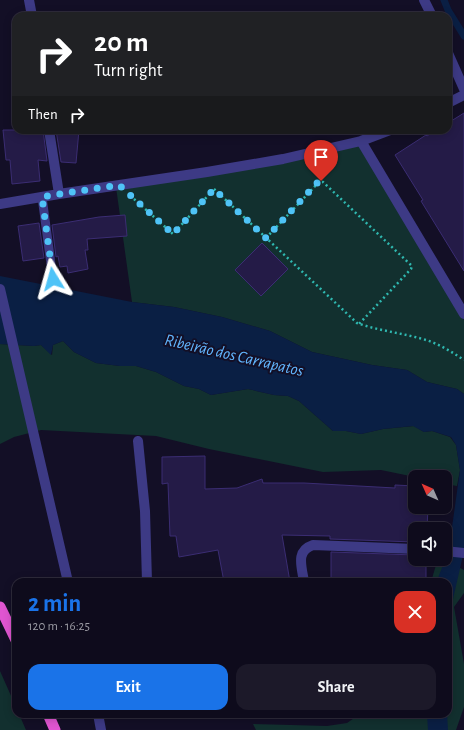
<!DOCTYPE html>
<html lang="en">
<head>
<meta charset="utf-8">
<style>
	:root { --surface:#0e0b1c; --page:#1c1929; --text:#f1f3f6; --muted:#9b9ba3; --line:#2e2b3b; --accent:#1a73e8 }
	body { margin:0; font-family:"Alegreya Sans",sans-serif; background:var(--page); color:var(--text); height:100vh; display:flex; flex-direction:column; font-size:15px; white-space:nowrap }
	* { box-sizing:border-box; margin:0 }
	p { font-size:13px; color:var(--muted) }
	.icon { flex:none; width:22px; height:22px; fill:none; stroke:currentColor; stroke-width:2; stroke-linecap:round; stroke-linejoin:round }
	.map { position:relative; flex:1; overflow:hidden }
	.panel { position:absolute; left:12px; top:578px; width:440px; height:140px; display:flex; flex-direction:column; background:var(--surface); border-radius:12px; box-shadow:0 2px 10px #0003,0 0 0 1px var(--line) }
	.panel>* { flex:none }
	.top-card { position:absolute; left:12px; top:12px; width:440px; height:122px; border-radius:12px; box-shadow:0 2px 10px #0003,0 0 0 1px var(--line); background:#202124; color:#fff; overflow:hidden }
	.needle { width:26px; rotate:315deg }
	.tools { position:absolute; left:408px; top:470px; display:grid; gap:8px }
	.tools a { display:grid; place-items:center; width:44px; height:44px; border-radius:8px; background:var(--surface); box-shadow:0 2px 10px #0003,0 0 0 1px var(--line); font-size:20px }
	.pin { position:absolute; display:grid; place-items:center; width:34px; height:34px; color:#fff; margin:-41px -17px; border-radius:50% 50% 50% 0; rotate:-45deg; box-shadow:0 0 4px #0007 }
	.pin .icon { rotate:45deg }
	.me { position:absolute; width:44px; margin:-22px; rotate:352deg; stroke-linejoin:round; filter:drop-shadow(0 0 3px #0008) }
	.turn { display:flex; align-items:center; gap:14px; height:84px; padding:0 16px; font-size:18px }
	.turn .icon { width:52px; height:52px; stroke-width:2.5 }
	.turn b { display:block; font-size:28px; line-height:34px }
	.then { display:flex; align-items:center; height:38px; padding:0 16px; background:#0003; gap:8px; font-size:15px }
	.round { display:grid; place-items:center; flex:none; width:42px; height:42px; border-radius:12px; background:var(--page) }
	.summary { display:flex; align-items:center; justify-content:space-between; height:68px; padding:0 16px }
	h1 { font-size:24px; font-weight:600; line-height:30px; color:var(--accent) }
	.primary-button { display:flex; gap:8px; margin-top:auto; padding:8px 16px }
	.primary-button a { flex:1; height:46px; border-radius:12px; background:var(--accent); color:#fff; font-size:16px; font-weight:600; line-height:46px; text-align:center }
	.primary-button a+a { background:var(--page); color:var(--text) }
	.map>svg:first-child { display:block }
	.green { fill:#12302f }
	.water { fill:#0a1f44 }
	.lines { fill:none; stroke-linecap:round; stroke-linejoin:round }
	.stream { stroke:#0a1f44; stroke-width:7 }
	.building { fill:#241b47; stroke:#3b2d73 }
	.path { stroke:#2fb8b0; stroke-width:2.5; stroke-dasharray:2 3; stroke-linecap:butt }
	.service { stroke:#3d3a85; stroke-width:9 }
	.minor { stroke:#3d3a85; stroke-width:10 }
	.tertiary { stroke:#3d3a85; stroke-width:10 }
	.trunk { stroke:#e055d1; stroke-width:11 }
	.route { stroke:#4fc3f7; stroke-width:7; stroke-dasharray:0 12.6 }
	.labels { text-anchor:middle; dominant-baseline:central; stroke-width:4; stroke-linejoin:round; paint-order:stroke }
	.water-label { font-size:17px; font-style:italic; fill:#62b6ff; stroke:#130f26 }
</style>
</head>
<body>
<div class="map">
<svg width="464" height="730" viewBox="0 0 464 730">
	<rect width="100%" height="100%" fill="#130f26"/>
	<!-- green -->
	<path class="green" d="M361,143L464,320V394L457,389L427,382L407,370L372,365L312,352L270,331L222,317L174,307L132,302L116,187Z
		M63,341L74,352L96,363L120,366H136L156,372L184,386L199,389L211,395L248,389L274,395L288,396L299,401L333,431H346L361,434L383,429L414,426L424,432L432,431L450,437L456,445L460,470L457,486L445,484V477H415L381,470L323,472L209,449L156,436L41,430L14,437L0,444V344L34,346L41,345L52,355L53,345Z
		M449,562L464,570V593L454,607L464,664V707L456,730H256L253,724L327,726L347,723L360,714H448V582H431L436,565Z
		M0,671L16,707V714H19L26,730H0Z"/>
	<!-- water -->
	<path class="water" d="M0,276L132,302L174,307L222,317L270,331L312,352L372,365L407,370L427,382L457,389L464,394V551L453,599L451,632L452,661L448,706V582H437C440,570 446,561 449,549L460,470L456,445L451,437L432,431L424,432L413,426L383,429L361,434L346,431H333L299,401L288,396L274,395L248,389L211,395L199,389L184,386L156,372L136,366H120L96,363L74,352L63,341L53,345L51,355L41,345L34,346L0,344Z
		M427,714H447L448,730H428Z"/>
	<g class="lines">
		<!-- stream -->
		<path class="stream" d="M444,0L448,10L464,36"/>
	</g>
	<!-- building -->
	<path class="building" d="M464,113V271L421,201L423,200L395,155L426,135L427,136L436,130H448V123Z
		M3,130H43L47,161L38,160L40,181L12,184L10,160H6Z
		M56,130H79L76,163L61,162Z
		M125,215L127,236L87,239L88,250H85L88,269L68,273L67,266L60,267L58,256L56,257L52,225L99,217Z
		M39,223L44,258L23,261L18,226Z
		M262,243L288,269L261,296L235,270Z
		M205,456V489L237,488L262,479L263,483H304L395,488V485L415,486V507H428L427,529H415V542L330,539V536L282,535L290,582H224L218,550L179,557L176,536H170L168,483L162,484V457Z
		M331,552L415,555V559H426V582H331Z"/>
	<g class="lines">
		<!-- path -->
		<path class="path" d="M214,189L357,323C379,331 403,333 426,340C439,344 452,352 464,360
			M134,199L173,234L215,188
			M266,238L319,182H323L412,266L411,269L359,324"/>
		<!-- service -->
		<path class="service" d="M42,197L53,279"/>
		<!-- minor -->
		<path class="minor" d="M29,0L32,16
			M424,0L432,16
			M448,53L464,89
			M448,103L464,95
			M49,130L59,194
			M361,141L464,314
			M0,204L59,194L207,172L283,159L361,141L390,130
			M138,441L145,511L147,582
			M445,551L464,553
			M304,582C302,567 295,551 313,545L415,549"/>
		<!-- tertiary -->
		<path class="tertiary" d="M0,289L68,582
			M98,714L101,730"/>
		<!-- trunk -->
		<path class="trunk" d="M0,607L16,640
			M48,714L55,730"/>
	</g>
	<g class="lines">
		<!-- route -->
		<path class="route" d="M53,279L42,197L59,194L119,185L173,234L214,189L266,238L318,182L321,181"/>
	</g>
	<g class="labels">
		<!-- water labels -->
		<g class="water-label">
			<text transform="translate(234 355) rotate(13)">Ribeirão dos Carrapatos</text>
		</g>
	</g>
</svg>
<div class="tools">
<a><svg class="needle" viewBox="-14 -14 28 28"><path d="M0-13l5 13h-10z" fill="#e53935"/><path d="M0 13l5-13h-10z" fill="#9b9ba3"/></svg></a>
<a><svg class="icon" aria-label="sound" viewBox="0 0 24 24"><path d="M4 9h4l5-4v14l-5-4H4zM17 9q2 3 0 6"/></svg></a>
</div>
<div class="pin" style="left:321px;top:181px;background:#d93025"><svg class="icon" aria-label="arrive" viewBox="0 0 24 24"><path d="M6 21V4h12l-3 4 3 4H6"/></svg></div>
<svg class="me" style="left:53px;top:279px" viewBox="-20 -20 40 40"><path d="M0-17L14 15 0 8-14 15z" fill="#4fc3f7" stroke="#fff" stroke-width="4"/></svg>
<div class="top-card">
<div class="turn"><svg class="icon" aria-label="right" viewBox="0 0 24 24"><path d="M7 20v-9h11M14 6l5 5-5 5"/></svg><div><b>20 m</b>Turn right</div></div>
<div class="then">Then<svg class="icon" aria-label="right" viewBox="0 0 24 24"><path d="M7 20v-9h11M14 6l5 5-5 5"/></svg></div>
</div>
<section class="panel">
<div class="summary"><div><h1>2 min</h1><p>120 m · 16:25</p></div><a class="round" style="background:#d93025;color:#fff"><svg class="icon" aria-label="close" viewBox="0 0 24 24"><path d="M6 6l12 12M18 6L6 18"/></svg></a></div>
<div class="primary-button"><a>Exit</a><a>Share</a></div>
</section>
</div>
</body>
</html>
